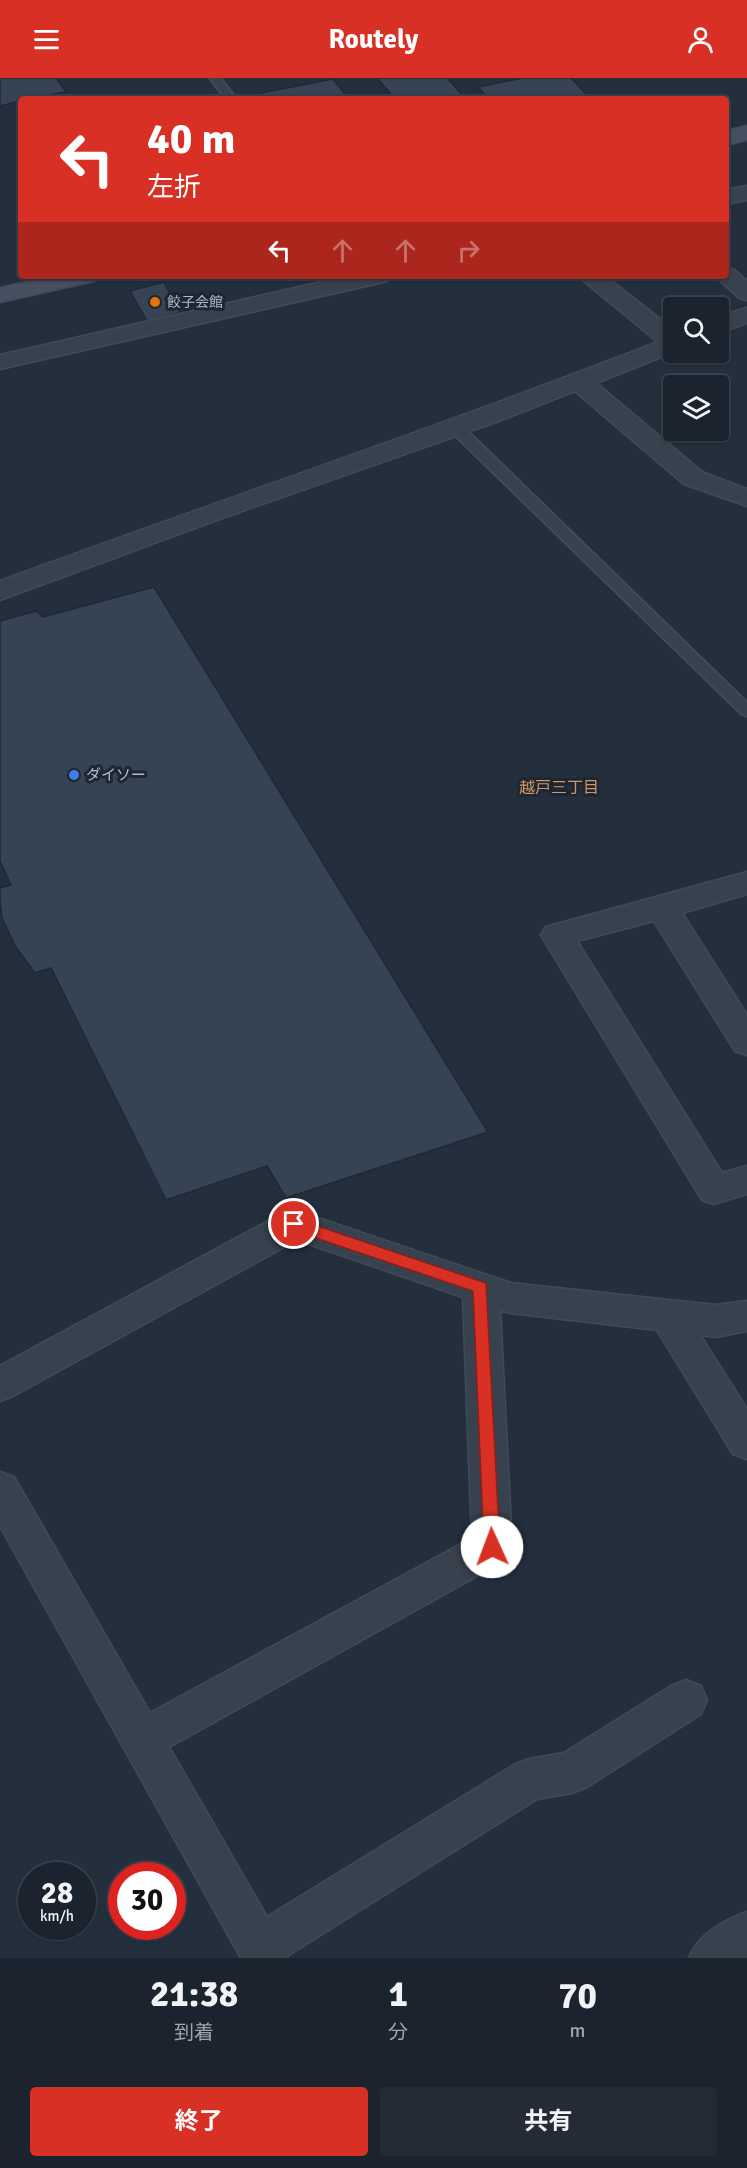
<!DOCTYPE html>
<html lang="ja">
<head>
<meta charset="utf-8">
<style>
	:root { --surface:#1b232e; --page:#242b36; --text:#f1f3f6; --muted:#a0a4aa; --line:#39404a; --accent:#d93025 }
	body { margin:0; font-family:Signika,"Noto Sans JP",sans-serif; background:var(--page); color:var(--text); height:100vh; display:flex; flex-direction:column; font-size:22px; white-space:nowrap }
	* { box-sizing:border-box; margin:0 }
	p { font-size:20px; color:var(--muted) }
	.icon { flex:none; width:33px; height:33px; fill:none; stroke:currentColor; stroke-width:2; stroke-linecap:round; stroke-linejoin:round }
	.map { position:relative; height:1880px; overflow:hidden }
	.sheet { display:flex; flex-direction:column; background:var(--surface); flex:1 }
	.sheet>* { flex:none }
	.banner { position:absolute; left:18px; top:18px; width:711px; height:183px; border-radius:6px; box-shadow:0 2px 4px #0004,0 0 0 2px var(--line); background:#d93025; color:#fff; overflow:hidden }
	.fabs { position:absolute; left:663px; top:219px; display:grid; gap:12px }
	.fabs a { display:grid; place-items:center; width:66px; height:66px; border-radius:6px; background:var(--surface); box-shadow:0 2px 4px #0004,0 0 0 2px var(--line); font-size:30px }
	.speed { position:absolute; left:18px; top:1784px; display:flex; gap:12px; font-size:30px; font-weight:700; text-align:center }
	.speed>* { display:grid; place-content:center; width:78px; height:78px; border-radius:50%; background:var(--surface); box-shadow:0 2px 4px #0004,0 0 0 2px var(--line); line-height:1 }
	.speed small { font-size:15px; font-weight:400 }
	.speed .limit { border:9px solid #d22; background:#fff; color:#111 }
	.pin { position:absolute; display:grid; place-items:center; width:51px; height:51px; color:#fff; margin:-26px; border:3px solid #fff; border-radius:50%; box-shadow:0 2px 6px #0007 }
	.me { position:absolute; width:66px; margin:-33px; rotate:358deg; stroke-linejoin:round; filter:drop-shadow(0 0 4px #0008) }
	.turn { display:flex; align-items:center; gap:21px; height:126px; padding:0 30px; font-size:27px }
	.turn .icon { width:78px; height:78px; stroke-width:2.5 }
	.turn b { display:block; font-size:42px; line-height:51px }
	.lanes { display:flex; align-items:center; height:57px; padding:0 30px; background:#0003; justify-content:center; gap:30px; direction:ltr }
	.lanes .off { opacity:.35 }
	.eta { display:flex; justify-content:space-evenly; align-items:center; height:102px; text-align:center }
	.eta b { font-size:36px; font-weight:700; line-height:42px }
	.action { display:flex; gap:12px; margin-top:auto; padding:12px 30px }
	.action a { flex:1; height:69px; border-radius:6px; background:var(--accent); color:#fff; font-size:24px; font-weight:700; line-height:69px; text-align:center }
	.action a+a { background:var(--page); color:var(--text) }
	header { display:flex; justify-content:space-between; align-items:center; height:78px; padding:0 30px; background:var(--accent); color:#fff; font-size:27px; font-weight:700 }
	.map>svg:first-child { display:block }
	.building { fill:#364354; stroke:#1f2835; stroke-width:1.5 }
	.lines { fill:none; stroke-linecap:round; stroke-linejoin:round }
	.lane-casing { stroke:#414a57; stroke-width:4 }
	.street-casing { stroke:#414a57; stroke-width:3 }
	.secondary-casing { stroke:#414a57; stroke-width:3 }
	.lane { fill:#38414e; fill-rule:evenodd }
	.street { fill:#38414e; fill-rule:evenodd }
	.secondary { fill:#465061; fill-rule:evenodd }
	.route { fill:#d93025; stroke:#8d1f18; stroke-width:1.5 }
	.food-dot { fill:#e8710a; stroke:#1d2633; stroke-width:2 }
	.shop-dot { fill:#3f7fe0; stroke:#1d2633; stroke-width:2 }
	.labels { text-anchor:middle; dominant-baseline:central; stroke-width:6; stroke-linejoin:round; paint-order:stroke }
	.far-poi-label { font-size:14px; fill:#b4bcc9; stroke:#1d2633; text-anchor:start }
	.poi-label { font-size:15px; fill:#b4bcc9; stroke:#1d2633; text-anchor:start }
	.neighbourhood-label { font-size:16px; fill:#d59563; stroke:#1d2633 }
</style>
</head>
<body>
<header><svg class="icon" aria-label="menu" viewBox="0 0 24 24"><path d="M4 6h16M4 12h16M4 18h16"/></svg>Routely<svg class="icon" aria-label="person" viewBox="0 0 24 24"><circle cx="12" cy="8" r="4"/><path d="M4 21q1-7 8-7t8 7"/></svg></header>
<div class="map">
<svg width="747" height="1880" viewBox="0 0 747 1880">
	<rect width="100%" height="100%" fill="#242f3e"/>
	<!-- building -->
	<path class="building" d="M0,0H56L66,14L21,21V23L0,28Z
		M377,0H447L466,21H395Z
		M523,0H571L591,21H489L478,9Z
		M333,1L349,21H265L261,15Z
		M164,204L180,235L147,243L130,213Z
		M154,509L488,1054L286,1120L267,1088L166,1122L51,890L35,895L15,868L2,840L0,823V810L11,807L0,783V543L36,533L43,539Z"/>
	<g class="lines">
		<!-- lane casing -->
		<g class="lane-casing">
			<path id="lane" d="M210,0H220L236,21H226Z
				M456,346L461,347L747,625V638L742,636L451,353V347Z"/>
		</g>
		<!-- street casing -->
		<g class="street-casing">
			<path id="street" d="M747,108V122L726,126V112Z
				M726,190L734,192L747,203V222L739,220L715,198H726Z
				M348,198H391L387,203L379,205L0,291V277Z
				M578,198H605L674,252V274L596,305L702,394L747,411V428L684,406L575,313L496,344L214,443L0,522V503C219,423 441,348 658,264Z
				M747,230V245L718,255V239Z
				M747,794V816L682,835L747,937V977L735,973L654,843L577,863L722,1095L747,1088V1116L714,1126L702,1122L541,857L546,849Z
				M294,1132L511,1205L715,1227L747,1223V1253L715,1259L700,1257L747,1331V1381L733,1376L657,1252L511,1235L500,1232L512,1469L506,1482L169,1669L267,1839L514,1687L529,1681L564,1675L671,1608L686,1602L701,1608L707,1622L701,1636L587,1709L572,1715L537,1721L287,1878L288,1880H241L0,1448V1394L14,1399L150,1635L472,1460L463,1219L297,1162L13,1318L0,1323V1288L281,1136Z
				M747,1834V1880H689C698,1856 723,1843 747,1834Z"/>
		</g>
		<!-- secondary casing -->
		<g class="secondary-casing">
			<path id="secondary" d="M747,48V62L726,67V53Z
				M54,198H98L94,203L0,224V210Z"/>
		</g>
		<!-- lane -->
		<use href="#lane" class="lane"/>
		<!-- street -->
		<use href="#street" class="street"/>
		<!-- secondary -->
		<use href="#secondary" class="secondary"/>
	</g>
	<!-- route -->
	<path class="route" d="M294,1140L486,1205L500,1469L498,1474L492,1476L486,1474L484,1469L473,1213L289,1151L287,1146L289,1142Z"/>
	<!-- markers -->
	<circle class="food-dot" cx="155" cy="224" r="6"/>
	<circle class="shop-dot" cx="74" cy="697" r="6"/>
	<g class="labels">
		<!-- far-poi labels -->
		<g class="far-poi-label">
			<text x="167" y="224">餃子会館</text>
		</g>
		<!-- poi labels -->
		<g class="poi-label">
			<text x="86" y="697">ダイソー</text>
		</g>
		<!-- neighbourhood labels -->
		<g class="neighbourhood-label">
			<text x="559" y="710">越戸三丁目</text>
		</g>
	</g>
</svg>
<div class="fabs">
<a><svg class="icon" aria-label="search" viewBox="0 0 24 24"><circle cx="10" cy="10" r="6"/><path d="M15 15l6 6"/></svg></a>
<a><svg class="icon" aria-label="layers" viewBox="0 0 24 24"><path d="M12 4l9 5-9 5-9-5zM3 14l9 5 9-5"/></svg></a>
</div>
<div class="speed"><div>28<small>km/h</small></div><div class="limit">30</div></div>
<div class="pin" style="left:294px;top:1146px;background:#d93025"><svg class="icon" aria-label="arrive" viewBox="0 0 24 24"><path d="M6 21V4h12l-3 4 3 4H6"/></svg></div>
<svg class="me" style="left:492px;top:1469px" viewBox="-20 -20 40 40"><circle r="19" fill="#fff"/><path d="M0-13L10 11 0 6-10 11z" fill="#d93025"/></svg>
<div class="banner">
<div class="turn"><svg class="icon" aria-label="left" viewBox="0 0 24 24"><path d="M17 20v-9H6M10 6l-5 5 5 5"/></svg><div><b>40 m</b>左折</div></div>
<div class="lanes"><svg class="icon" aria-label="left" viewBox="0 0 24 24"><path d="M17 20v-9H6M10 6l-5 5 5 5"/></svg><svg class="icon off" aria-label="ahead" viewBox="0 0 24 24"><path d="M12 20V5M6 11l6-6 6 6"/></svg><svg class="icon off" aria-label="ahead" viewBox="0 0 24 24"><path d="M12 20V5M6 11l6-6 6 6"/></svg><svg class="icon off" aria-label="right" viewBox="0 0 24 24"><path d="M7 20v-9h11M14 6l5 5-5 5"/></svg></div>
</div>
</div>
<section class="sheet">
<div class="eta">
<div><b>21:38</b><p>到着</p></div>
<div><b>1</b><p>分</p></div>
<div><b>70</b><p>m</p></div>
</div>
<div class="action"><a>終了</a><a>共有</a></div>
</section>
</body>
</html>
